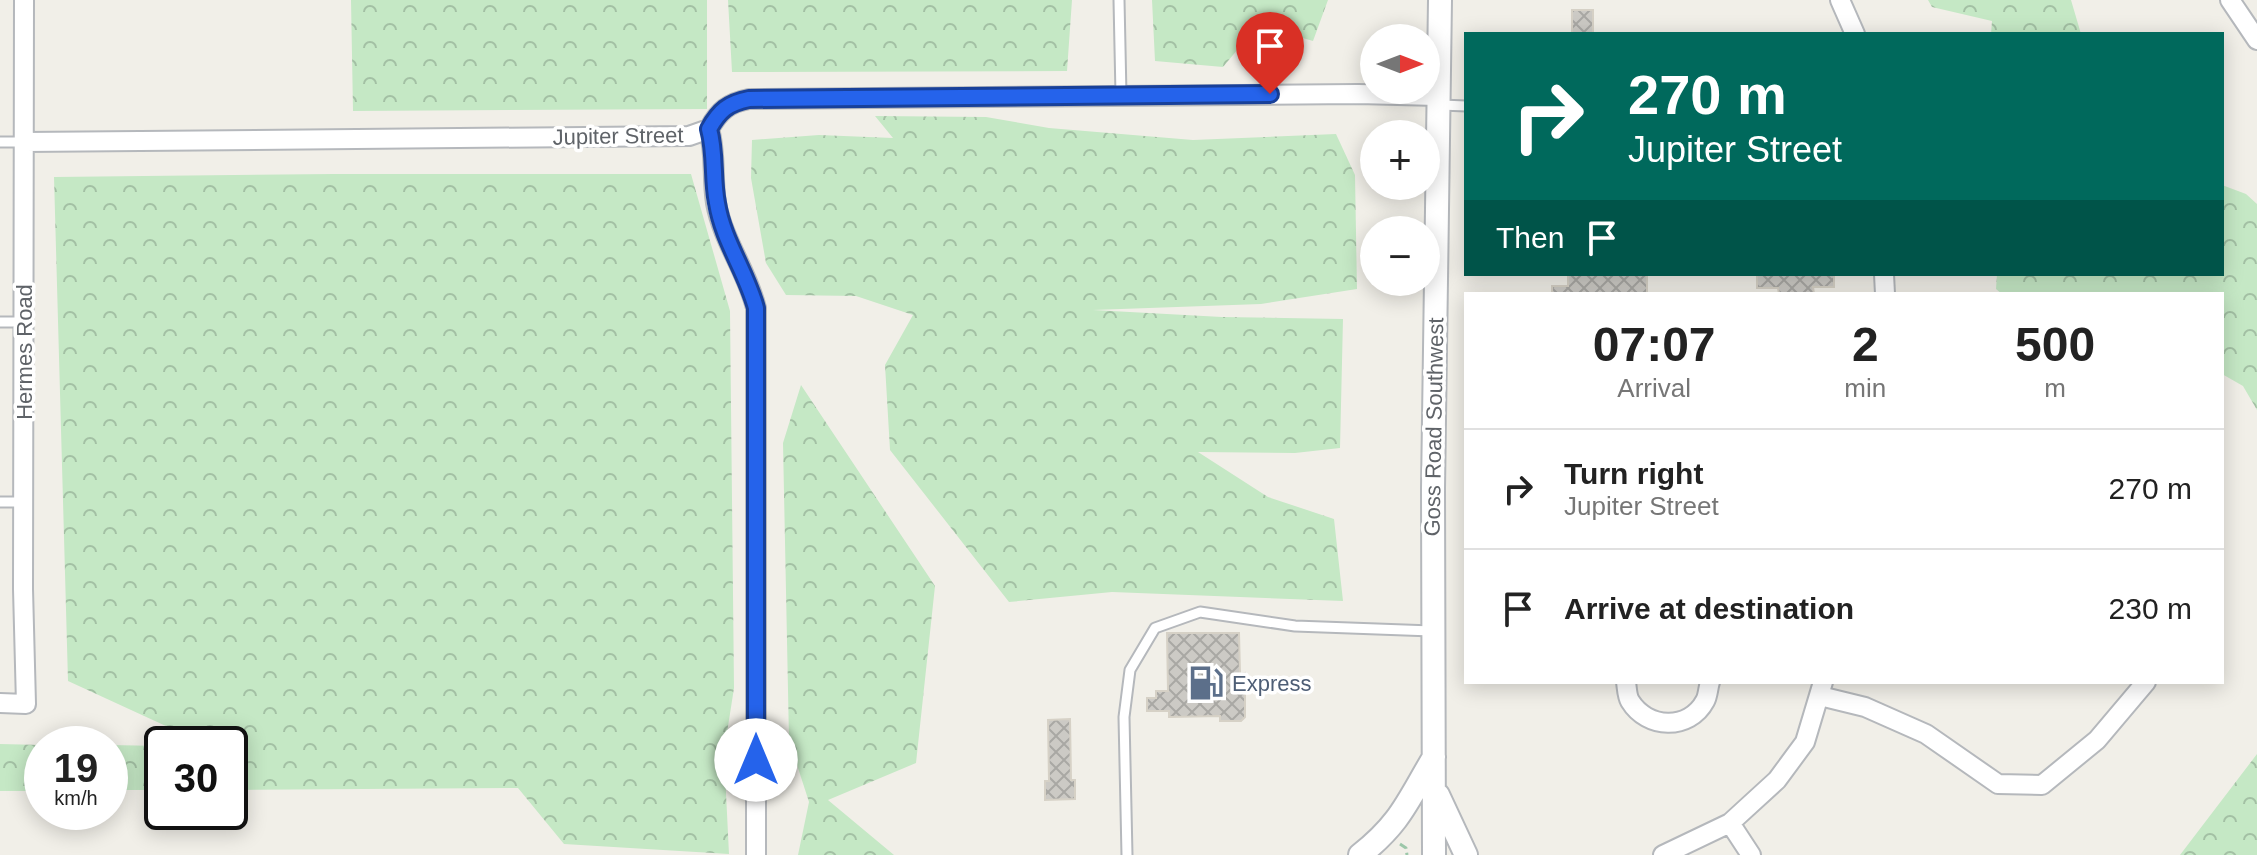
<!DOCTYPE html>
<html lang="en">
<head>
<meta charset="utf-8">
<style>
	:root { --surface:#fff; --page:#f2f2f2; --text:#222; --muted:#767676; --line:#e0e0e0 }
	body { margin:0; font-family:Helvetica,sans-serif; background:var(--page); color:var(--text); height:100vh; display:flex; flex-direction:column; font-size:30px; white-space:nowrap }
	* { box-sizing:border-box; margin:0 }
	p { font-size:26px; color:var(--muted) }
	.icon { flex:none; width:44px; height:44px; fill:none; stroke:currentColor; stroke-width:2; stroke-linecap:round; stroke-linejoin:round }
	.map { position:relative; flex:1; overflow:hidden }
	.details { position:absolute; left:1464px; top:292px; width:760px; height:392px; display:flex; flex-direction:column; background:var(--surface); border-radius:0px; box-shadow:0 4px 20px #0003 }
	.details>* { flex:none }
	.top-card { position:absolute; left:1464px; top:32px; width:760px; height:244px; border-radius:0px; box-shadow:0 4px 20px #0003; background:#00695c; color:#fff; overflow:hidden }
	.needle { width:52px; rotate:90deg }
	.buttons { position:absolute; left:1360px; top:24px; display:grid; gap:16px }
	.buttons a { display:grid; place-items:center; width:80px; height:80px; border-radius:50%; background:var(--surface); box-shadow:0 4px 20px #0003; font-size:40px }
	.speed { position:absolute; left:24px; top:726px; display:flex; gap:16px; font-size:40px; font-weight:700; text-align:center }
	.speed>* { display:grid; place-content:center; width:104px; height:104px; border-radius:50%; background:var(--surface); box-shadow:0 4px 20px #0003; line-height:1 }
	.speed small { font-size:20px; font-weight:400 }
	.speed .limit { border:4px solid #111; border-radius:12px; background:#fff; color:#111 }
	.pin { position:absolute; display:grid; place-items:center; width:68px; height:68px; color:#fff; margin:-82px -34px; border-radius:50% 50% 50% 0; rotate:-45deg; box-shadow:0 0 8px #0007 }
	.pin .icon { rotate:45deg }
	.me { position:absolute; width:88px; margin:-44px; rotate:0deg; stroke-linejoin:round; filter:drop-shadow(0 0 6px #0008) }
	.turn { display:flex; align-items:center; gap:28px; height:168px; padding:0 32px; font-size:36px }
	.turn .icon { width:104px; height:104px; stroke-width:2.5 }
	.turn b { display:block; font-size:56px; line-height:68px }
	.then { display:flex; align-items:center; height:76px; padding:0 32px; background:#0003; gap:16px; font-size:30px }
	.eta { display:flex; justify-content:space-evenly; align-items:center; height:136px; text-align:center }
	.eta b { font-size:48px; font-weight:700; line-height:56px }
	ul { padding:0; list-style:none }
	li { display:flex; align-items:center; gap:24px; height:120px; padding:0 32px; border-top:2px solid var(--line) }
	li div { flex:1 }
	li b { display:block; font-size:30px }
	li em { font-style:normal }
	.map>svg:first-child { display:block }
	.forest { fill:url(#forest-crowns) }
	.building { fill:url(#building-cross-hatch); stroke:#d6d1c6; stroke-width:2 }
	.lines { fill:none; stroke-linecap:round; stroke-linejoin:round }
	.service-casing { stroke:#b5b8bc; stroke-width:13 }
	.minor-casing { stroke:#b5b8bc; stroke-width:22 }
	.tertiary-casing { stroke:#b5b8bc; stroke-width:26 }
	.path { stroke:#9cc7a9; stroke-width:3; stroke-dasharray:8 4; stroke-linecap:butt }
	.service { stroke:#fff; stroke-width:9 }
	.minor { stroke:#fff; stroke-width:18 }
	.tertiary { stroke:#fff; stroke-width:22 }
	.route-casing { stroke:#184099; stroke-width:20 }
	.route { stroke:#2563eb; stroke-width:14 }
	.labels { text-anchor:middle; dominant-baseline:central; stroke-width:7; stroke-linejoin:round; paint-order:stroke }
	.street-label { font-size:22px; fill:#5f6368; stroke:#fff }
	.service-label { font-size:22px; fill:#4e5e75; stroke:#fff; text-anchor:start }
</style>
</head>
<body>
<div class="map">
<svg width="2257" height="855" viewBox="0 0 2257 855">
	<defs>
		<pattern id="forest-crowns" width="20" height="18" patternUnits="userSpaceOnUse" patternTransform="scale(2)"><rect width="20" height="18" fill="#c5e8c5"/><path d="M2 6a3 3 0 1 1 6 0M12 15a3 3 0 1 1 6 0" fill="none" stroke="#a3c0a4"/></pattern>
		<pattern id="building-cross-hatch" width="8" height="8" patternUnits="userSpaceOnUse" patternTransform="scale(2)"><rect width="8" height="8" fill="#cccac5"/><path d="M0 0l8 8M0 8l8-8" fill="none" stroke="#a9a8a4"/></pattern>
	</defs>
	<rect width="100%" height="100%" fill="#f1efe8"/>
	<!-- forest -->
	<path class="forest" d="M351,0H707V109L353,111Z
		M728,0H1072L1067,71L732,72Z
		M1152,0H1328L1313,41L1258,25L1223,67L1155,61Z
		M1928,0H2071L2081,34H1991L1992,21L1932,7Z
		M875,116L986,117L1049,128L1193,140L1336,134L1355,175L1357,289L1261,304L1093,310L1222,317L1343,319L1340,448L1295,453L1198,452L1268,497L1334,519L1343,601L1112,592L1009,602L890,450L885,365L913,315L856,296L786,295L766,263L751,178L752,140L819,135L893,138Z
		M334,174H691L730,311L734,688L724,752L729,854L564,844L518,788L230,790V744H205L68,681L54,177Z
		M2222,185L2246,194L2257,204V410L2243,386L2222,374V294H2002L1996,289L1997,274H2222Z
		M801,385L935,586L916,763L828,800L894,855H798L809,802L789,740L783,443Z
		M0,744L42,745V791H0Z
		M110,745L162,746V790H110Z
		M2257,753V855H2180L2257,754Z"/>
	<!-- building -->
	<path class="building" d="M1572,10H1593V34H1572Z
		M1568,274H1647V294H1552V286H1568Z
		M1757,274H1834V287H1813L1814,294H1779L1778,288H1757Z
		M1167,633H1239L1240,674L1245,673V717L1241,721H1220V716L1169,717V711H1147V698H1156V691H1168Z
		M1070,719L1071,780H1075V799L1045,800V781H1049L1048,720Z"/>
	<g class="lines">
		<!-- service casing -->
		<g class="service-casing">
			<path id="service" d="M1119,0L1121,95
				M1441,105L1466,106
				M0,142H25
				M0,322H24
				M0,502H23
				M1127,855L1124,717L1130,670L1155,628L1200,612L1295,626L1432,631"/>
		</g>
		<!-- minor casing -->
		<g class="minor-casing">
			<path id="minor" d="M1840,0L1855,34
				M2230,0L2257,40
				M709,129C716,154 712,178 716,203C723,241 747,271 756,308V855
				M25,142L689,136L709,129C719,111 728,103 749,99L1358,94L1437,96
				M1884,274L1885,294
				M1626,682C1627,688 1627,696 1630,701C1647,729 1689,731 1705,701C1708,696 1708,688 1710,682
				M1820,696L1865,707L1926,734L1998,784L2042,785L2097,740L2146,682
				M0,703L26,704L23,589L24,0
				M1730,823L1751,855
				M1663,855L1730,823L1777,780L1805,742L1823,682"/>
		</g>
		<!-- tertiary casing -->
		<g class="tertiary-casing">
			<path id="tertiary" d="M1438,795L1466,855
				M1360,855C1401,823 1408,800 1434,757
				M1434,855L1433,489L1440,0"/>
		</g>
		<!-- path -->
		<path class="path" d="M1400,844L1406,848L1407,855"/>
		<!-- service -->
		<use href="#service" class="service"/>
		<!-- minor -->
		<use href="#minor" class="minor"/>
		<!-- tertiary -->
		<use href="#tertiary" class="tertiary"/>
	</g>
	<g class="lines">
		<!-- route casing -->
		<g class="route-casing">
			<path id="route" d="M756,760V308C746,271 723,241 717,203C712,178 716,154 709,129C719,111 728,103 749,99L1270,94"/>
		</g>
		<!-- route -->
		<use href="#route" class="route"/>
	</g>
	<!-- icons -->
	<defs>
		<g id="fuel-bare" transform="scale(2.76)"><path d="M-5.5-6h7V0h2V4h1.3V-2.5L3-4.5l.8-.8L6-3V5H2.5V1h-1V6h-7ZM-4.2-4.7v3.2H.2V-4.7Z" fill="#5c6f8a" stroke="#fff" stroke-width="2.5" paint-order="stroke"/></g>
	</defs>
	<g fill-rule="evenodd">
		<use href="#fuel-bare" x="1206" y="683"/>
	</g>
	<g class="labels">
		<!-- street labels -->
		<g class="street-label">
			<text transform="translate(618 136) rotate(-1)">Jupiter Street</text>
			<text transform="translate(24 352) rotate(-90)">Hermes Road</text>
			<text transform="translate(1434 427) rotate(-89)">Goss Road Southwest</text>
		</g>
		<!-- service labels -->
		<g class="service-label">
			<text x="1232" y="683">Express</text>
		</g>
	</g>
</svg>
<div class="buttons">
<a><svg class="needle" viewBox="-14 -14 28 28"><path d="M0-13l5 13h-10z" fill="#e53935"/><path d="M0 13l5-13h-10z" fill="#767676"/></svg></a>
<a>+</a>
<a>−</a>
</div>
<div class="speed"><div>19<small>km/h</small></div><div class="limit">30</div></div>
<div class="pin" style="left:1270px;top:94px;background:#d93025"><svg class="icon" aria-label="arrive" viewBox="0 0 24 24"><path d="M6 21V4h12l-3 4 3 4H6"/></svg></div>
<svg class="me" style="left:756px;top:760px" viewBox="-20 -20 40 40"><circle r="19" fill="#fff"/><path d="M0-13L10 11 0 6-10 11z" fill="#2563eb"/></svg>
<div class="top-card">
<div class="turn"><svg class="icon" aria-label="right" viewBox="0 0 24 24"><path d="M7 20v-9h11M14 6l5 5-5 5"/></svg><div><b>270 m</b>Jupiter Street</div></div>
<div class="then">Then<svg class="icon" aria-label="arrive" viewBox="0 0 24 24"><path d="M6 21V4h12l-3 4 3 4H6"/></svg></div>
</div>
<section class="details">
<div class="eta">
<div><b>07:07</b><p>Arrival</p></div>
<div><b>2</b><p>min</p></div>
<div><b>500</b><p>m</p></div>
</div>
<ul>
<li><svg class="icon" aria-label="right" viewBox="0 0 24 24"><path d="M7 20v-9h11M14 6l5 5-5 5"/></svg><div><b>Turn right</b><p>Jupiter Street</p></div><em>270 m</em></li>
<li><svg class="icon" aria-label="arrive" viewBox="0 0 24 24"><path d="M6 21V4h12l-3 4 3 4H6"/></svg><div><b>Arrive at destination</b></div><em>230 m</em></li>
</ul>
</section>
</div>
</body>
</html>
